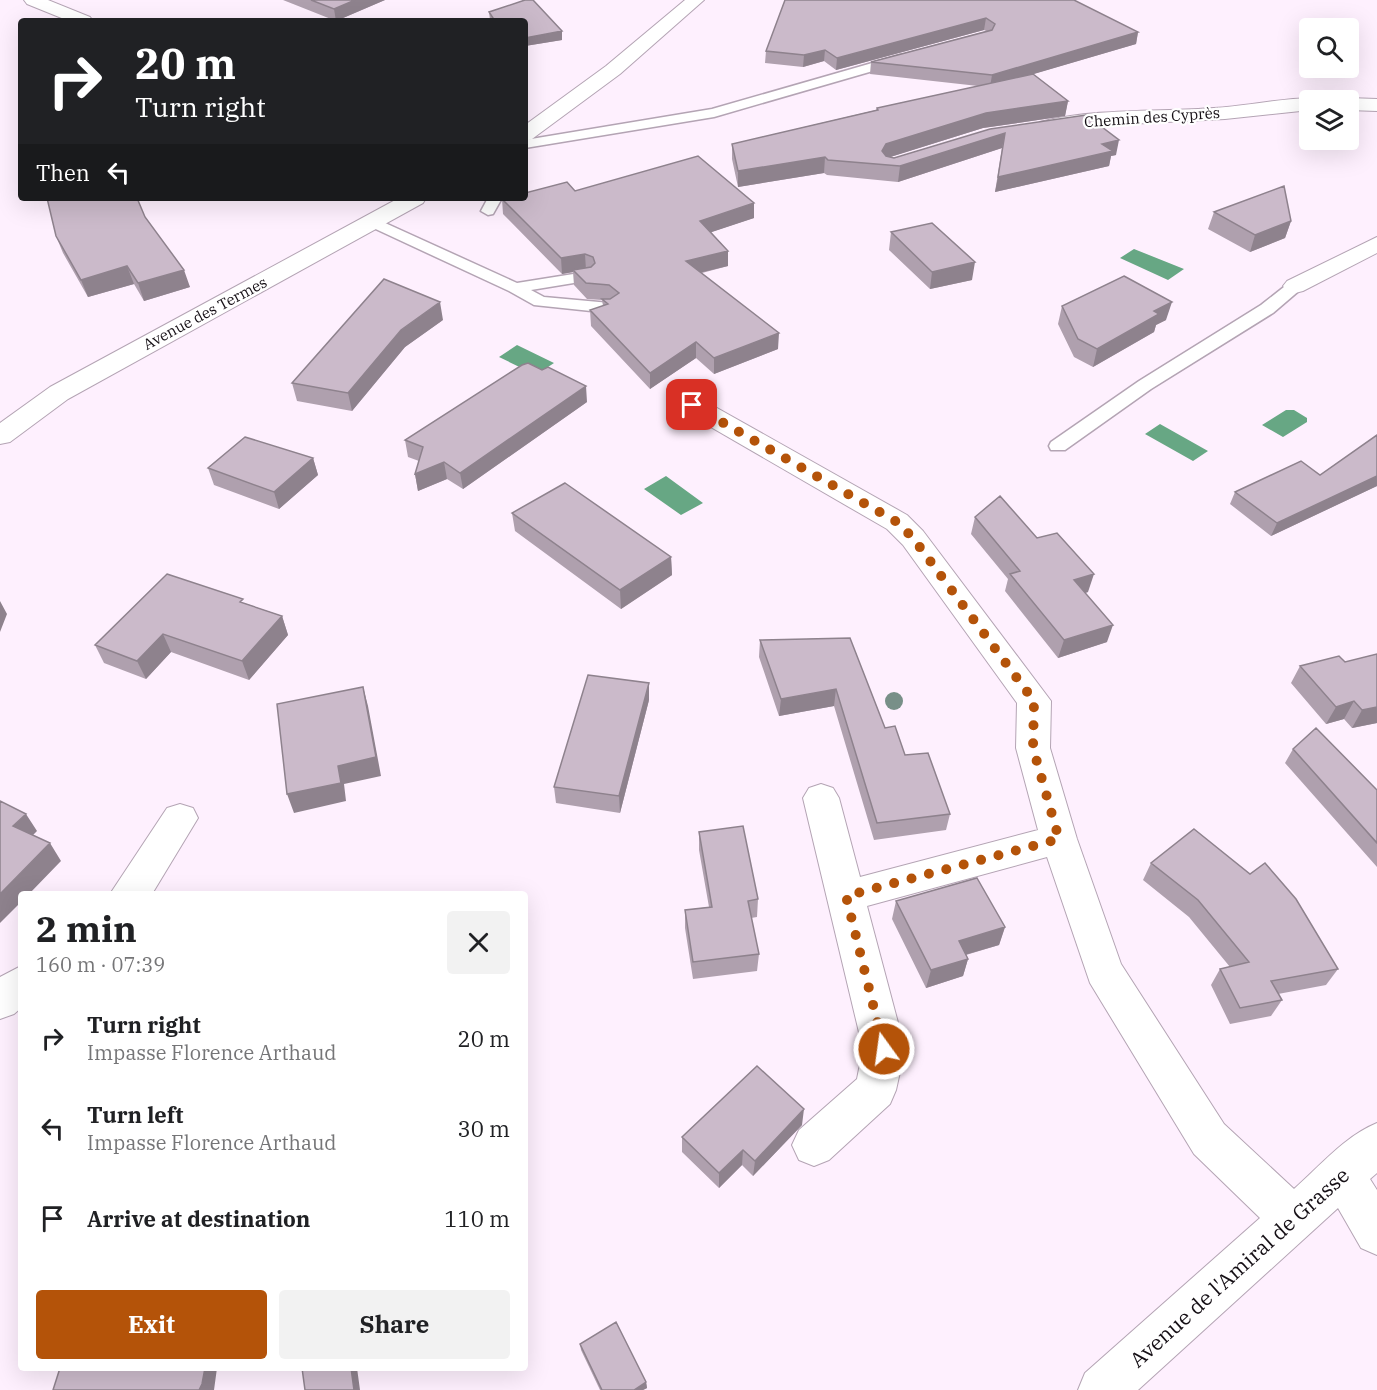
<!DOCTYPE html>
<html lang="en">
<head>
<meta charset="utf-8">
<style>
	:root { --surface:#fff; --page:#f2f2f2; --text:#202124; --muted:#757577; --accent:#b45309 }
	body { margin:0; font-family:"IBM Plex Serif",serif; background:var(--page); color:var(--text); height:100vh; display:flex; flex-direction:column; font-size:22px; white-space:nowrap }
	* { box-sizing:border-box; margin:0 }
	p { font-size:20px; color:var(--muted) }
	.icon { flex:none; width:33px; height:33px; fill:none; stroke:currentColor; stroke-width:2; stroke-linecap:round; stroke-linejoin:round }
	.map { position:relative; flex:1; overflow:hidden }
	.side { position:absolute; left:18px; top:891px; width:510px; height:480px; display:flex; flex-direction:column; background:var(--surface); border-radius:6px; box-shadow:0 6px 24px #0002 }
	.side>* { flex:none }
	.guide { position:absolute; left:18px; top:18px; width:510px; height:183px; border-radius:6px; box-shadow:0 6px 24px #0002; background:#202124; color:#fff; overflow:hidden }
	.fabs { position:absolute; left:1299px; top:18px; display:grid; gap:12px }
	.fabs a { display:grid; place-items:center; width:60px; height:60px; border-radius:6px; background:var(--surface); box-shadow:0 6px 24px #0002; font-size:30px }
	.pin { position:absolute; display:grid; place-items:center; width:51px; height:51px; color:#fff; margin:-26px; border-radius:12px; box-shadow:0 3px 9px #0006 }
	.me { position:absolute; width:66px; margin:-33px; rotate:346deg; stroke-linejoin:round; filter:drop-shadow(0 0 4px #0008) }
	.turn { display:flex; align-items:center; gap:21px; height:126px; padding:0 18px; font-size:27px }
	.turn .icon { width:78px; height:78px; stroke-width:2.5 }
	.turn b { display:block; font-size:42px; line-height:51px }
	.then { display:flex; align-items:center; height:57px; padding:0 18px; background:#0003; gap:12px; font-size:22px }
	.round { display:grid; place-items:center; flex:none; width:63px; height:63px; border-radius:6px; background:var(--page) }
	.summary { display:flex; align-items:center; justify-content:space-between; height:102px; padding:0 18px }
	h1 { font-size:36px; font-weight:800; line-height:45px }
	.button { display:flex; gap:12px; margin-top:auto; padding:12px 18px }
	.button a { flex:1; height:69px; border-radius:6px; background:var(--accent); color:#fff; font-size:24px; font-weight:800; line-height:69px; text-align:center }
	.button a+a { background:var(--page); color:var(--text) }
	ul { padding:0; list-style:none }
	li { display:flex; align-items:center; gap:18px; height:90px; padding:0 18px }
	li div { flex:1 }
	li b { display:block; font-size:22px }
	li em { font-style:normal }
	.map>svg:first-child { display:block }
	.water { fill:#67a784 }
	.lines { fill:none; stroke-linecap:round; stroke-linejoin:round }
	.service-casing { stroke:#b4a4b4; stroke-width:3 }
	.minor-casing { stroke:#b4a4b4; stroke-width:2 }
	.service { fill:#fff; fill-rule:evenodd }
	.minor { fill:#fff; fill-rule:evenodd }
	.tree { fill:#788f88 }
	.wall { fill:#afa0ae }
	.shaded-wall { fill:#8e828d }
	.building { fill:#cbbaca; stroke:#8e828d; stroke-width:1.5 }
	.route { stroke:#b45309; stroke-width:10; stroke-dasharray:0 18 }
	.labels { text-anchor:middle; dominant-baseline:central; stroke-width:4.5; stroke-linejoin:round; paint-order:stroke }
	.far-street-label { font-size:15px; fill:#150f15; stroke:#fff }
	.near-street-label { font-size:21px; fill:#150f15; stroke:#fff }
</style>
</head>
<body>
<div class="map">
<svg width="1377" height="1390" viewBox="0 0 1377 1390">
	<rect width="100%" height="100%" fill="#fef0fe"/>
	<!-- water -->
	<path class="water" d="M1134,249L1184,269L1168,280L1120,258Z
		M517,345L554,363L536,375L499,357Z
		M1286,410H1294L1307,418V422L1283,437L1262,425Z
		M1160,424L1208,451L1193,461L1145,434Z
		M666,476L703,503L681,515L644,489Z"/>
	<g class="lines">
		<!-- service casing -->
		<g class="service-casing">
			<path id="service" d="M900,55L904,56L906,59L904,62L714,117L525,148V140L712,109Z
				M488,198H502L493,214L488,215L481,211Z
				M372,217L517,283L586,272L592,274L594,277L592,280L531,290L544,297L610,303L618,308L610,313L534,305L509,291L367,225L364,222L367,219Z
				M1295,281L1303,286L1301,289L1273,313L1151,389L1065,450H1051L1049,446L1051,442L1139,381L1261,305L1289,283Z"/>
		</g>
		<!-- minor casing -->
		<g class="minor-casing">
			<path id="minor" d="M24,0H48L90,17L93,21H69L27,4Z
				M685,0H704L620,74L532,139L525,141V125L606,66Z
				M1310,98L1317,100H1310V110L1225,119L1109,125L1047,132L1040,130L1037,126L1040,122C1096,108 1157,112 1214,108C1246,106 1278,99 1310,98Z
				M1348,98L1377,99V111L1348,110V100H1341Z
				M399,198H426L423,203L68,399L10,442L0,444V423L50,387Z
				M1377,237V253L1303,291L1295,293L1287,291L1283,286L1287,281Z
				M692,397L701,399L907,515L923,531L1051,701L1050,748L1077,839L1121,964L1224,1124L1294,1189C1320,1166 1345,1136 1377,1123V1173L1370,1179L1377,1190V1255L1361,1248L1338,1208L1138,1390H1078L1085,1373L1260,1218L1194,1154L1090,983L1047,857L867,906L905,1049L896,1090L890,1104L829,1160L814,1166L799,1160L792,1145L799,1130L857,1079L863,1049L803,798L809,788L821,784L833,788L839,798L860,877L1038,830L1016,748L1017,703L903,545L887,529L683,411L679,405L683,399Z
				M180,804L193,808L198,818L152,894H110L167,808Z
				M21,966V1008L14,1014L0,1019V977Z"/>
		</g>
		<!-- service -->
		<use href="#service" class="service"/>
		<!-- minor -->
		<use href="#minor" class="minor"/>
	</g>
	<!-- trees -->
	<circle class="tree" cx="894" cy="701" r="9"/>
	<!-- wall -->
	<path class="wall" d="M283,0H385L336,21Z
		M525,0H533L562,31V40L525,46V21H490V20L489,12Z
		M785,0L1138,32L1136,44L1033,74L1068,101L1065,116L983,128L890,157L894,158L990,129L1116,155L1111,156L1109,166L995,192L1002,148L898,182L827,175L824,173L738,187L732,159V144L876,110L877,108L978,86L870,74L871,62L986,31L984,30L836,70L824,61L803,67L765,63L766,51Z
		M575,191L754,218L711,232L728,251V266L702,273L778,349L714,374L696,358L650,389L591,326L590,310L603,306L602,300L587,299L574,285L573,272L562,274L503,214L502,199Z
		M1214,212L1291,221L1285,238L1250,252L1208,229Z
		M145,217L190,287L144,301L134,284L88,297L63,253L56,236Z
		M891,232L972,280L930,289L889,250Z
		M1062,306L1166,320L1156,325L1154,332L1093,367L1074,357L1058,324Z
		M443,320L405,347L352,411L297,401L292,383Z
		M587,402L463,489L447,479L418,491L415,474L419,461L408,457L405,440Z
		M1377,435V486L1271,536L1230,504L1235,492L1320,475Z
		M313,458L318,475L279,509L214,485L208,468Z
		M512,513L671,557L672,575L621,609L515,531Z
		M975,517L1037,538L1088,592L1085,593L1107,642L1058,658L1005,591L1008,579L971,534Z
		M244,603L282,616L288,635L249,680L171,652L146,679L104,663L95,645Z
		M850,638L885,728L950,814L946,830L874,840L834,706L779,716L759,657L760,640Z
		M1377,654V723L1352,728L1344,719L1326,724L1291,683L1300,666L1345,662Z
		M649,700L620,813L556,803L554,787Z
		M1293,749L1377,790V867L1285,763Z
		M699,832L758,899L757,917L751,918L759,954L757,971L693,979L685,928V910L709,907L699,850Z
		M1151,863L1338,969L1326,985L1278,994L1282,1000L1271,1016L1230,1024L1211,985L1220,969L1230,967L1189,917L1143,880Z
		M896,901L1005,927L999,945L966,955L968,959L963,976L926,988L892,919Z
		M802,1125L753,1176L742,1165L719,1188L682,1152V1137Z
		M580,1344L646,1382L647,1388L643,1390H600L581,1350Z"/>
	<!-- shaded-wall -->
	<path class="shaded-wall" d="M355,0H385L336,21L334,9Z
		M986,18L984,30L836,70L837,58Z
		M562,31V40L525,46V38Z
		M1138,32L1136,44L990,87L992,75Z
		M825,50L824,61L803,67L804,55Z
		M1068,101L1065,116L983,128L884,159L882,151L886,144L986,113Z
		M1005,133L1002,148L898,182L900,166Z
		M1119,140L1116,155L1111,156L1109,166L995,192L998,177L1102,144Z
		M825,157L824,173L738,187V171Z
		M754,203V218L700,236V221Z
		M1291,221L1285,238L1250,252L1255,235Z
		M728,251V266L686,276V261Z
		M585,254L586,270H573V272L562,274L561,258Z
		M975,262L972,280L930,289L932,272Z
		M127,266L134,284L88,297L81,280Z
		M184,270L190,287L144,301L138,283Z
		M440,302L443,320L405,347L352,411L348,393L401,330Z
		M1172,302L1166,320L1156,325L1154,332L1093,367L1097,349L1154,311Z
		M779,333L778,349L714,374V358Z
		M696,342V358L650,389V373Z
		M586,386L587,402L463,489L460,473Z
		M313,458L318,475L279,509L274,492Z
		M444,462L447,479L418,491L415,474Z
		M1377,476V486L1271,536L1277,523Z
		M671,557L672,575L621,609L620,590Z
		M1094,574L1088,592L1069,598L1074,580Z
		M0,601L7,614L0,632Z
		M282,616L288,635L249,680L242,661Z
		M1113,625L1107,642L1058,658L1064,640Z
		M163,634L171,652L146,679L137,661Z
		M649,683V700L620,813L619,796Z
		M363,687L368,706L381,776L344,784L346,801L294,813L287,794L338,766Z
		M836,689L834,706L779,716L781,699Z
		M1354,701L1344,719L1326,724L1336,707Z
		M1377,707V723L1352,728L1362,710Z
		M26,814L37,831L24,844L13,826Z
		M50,843L61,861L29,894H21V902L0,923V894Z
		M1005,927L999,945L954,958L959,941Z
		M968,959L963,976L926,988L931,970Z
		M804,1109L802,1125L753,1176L755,1161Z
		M743,1150L742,1165L719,1188V1173Z
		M205,1368H217L214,1390H199Z
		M351,1368H357L360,1390H354Z
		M646,1382L647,1388L643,1390H634Z"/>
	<!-- building -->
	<path class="building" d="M311,0H355L334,9Z
		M525,0H533L562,31L525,38V21H495L489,12Z
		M785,0H1074L1138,32L992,75L871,62L992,30L995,24L986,18L837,58L825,50L804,55L766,51Z
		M1033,74L1068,101L986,113L886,144L882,151L886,156L894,158L990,129L1086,115L1119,140L1102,144L1113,151L998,177L1005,133L900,166L828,160L825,157L738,171L732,144L878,110L877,108Z
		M698,156L754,203L700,221L728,251L686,261L779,333L714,358L696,342L650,373L590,310L608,304L602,299H610L619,293L609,285L586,283L573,270L591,267L595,263L593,257L585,254L561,258L502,199L505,198H525V193L567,182L575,191Z
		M1284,186L1291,221L1255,235L1214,212Z
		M47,198H137L145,217L184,270L138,283L127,266L81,280L56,236Z
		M932,223L975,262L932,272L891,232Z
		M1124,276L1172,302L1154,311L1159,314L1097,349L1078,339L1062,306Z
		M384,279L440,302L401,330L348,393L292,383Z
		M528,363L542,370L548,367L586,386L460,473L444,462L415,474L423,447L405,440L522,365Z
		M1377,435V476L1277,523L1235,492L1301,461L1320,475Z
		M245,437L313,458L274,492L208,468Z
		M565,483L671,557L620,590L512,513Z
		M1000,496L1037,538L1057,533L1094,574L1074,580L1113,625L1064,640L1010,574L1020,571L975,517Z
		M167,574L243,599L240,602L282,616L242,661L163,634L137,661L95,645Z
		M850,638L885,728L895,726L905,755L928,753L950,814L877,823L836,689L781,699L760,640Z
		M1377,654V707L1362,710L1354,701L1336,707L1300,666L1339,656L1345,662Z
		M588,675L649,683L619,796L554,787Z
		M363,687L376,757L338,766L341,783L287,794L277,704Z
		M1316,728L1377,790V843L1293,749Z
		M0,801L26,814L13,826L50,843L0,894Z
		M743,826L758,899L748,901L759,954L693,962L685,910L712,907L699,832Z
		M1194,829L1250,874L1265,863L1296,899L1338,969L1271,981L1282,1000L1240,1008L1220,969L1249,962L1198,900L1151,863Z
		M977,878L1005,927L959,941L968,959L931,970L896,901Z
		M757,1066L804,1109L755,1161L743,1150L719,1173L682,1137Z
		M616,1322L646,1382L634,1390H602L580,1344Z
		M60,1368H205L202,1384L199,1390H53Z
		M302,1368H351L354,1390H305Z"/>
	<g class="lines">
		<!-- route -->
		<path class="route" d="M692,405L897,522L913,538L1034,701L1033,748L1059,839L846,896L884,1049"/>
	</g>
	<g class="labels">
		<!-- far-street labels -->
		<g class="far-street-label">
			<text transform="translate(1152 117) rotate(-4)">Chemin des Cyprès</text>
			<text transform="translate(205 313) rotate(-28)">Avenue des Termes</text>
		</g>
		<!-- near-street labels -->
		<g class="near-street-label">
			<text transform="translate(1239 1267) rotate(-42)">Avenue de l'Amiral de Grasse</text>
		</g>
	</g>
</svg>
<div class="fabs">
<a><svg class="icon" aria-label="search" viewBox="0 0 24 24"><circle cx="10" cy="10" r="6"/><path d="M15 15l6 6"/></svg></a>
<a><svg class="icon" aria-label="layers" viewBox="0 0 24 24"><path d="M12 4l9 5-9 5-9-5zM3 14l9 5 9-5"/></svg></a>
</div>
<div class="pin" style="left:692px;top:405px;background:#d93025"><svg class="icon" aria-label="arrive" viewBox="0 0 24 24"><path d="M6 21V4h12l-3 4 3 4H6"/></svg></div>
<svg class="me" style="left:884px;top:1049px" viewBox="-20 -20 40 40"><circle r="17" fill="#b45309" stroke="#fff" stroke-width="3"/><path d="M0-11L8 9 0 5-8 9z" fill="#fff"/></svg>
<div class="guide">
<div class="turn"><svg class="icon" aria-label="right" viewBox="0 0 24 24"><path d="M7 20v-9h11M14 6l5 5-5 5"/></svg><div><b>20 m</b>Turn right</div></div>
<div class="then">Then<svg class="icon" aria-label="left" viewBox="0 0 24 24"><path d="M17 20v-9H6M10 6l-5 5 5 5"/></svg></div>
</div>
<section class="side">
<div class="summary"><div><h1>2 min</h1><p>160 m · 07:39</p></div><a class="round"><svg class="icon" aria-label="close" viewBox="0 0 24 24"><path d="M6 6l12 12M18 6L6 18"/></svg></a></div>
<ul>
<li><svg class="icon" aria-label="right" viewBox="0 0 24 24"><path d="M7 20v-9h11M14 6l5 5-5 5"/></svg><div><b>Turn right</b><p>Impasse Florence Arthaud</p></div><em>20 m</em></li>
<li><svg class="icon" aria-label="left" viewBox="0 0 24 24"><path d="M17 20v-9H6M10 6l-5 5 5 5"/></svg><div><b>Turn left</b><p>Impasse Florence Arthaud</p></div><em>30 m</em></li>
<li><svg class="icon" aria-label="arrive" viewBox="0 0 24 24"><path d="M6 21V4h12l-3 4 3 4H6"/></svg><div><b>Arrive at destination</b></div><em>110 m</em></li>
</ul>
<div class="button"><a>Exit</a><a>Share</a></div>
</section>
</div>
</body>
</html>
